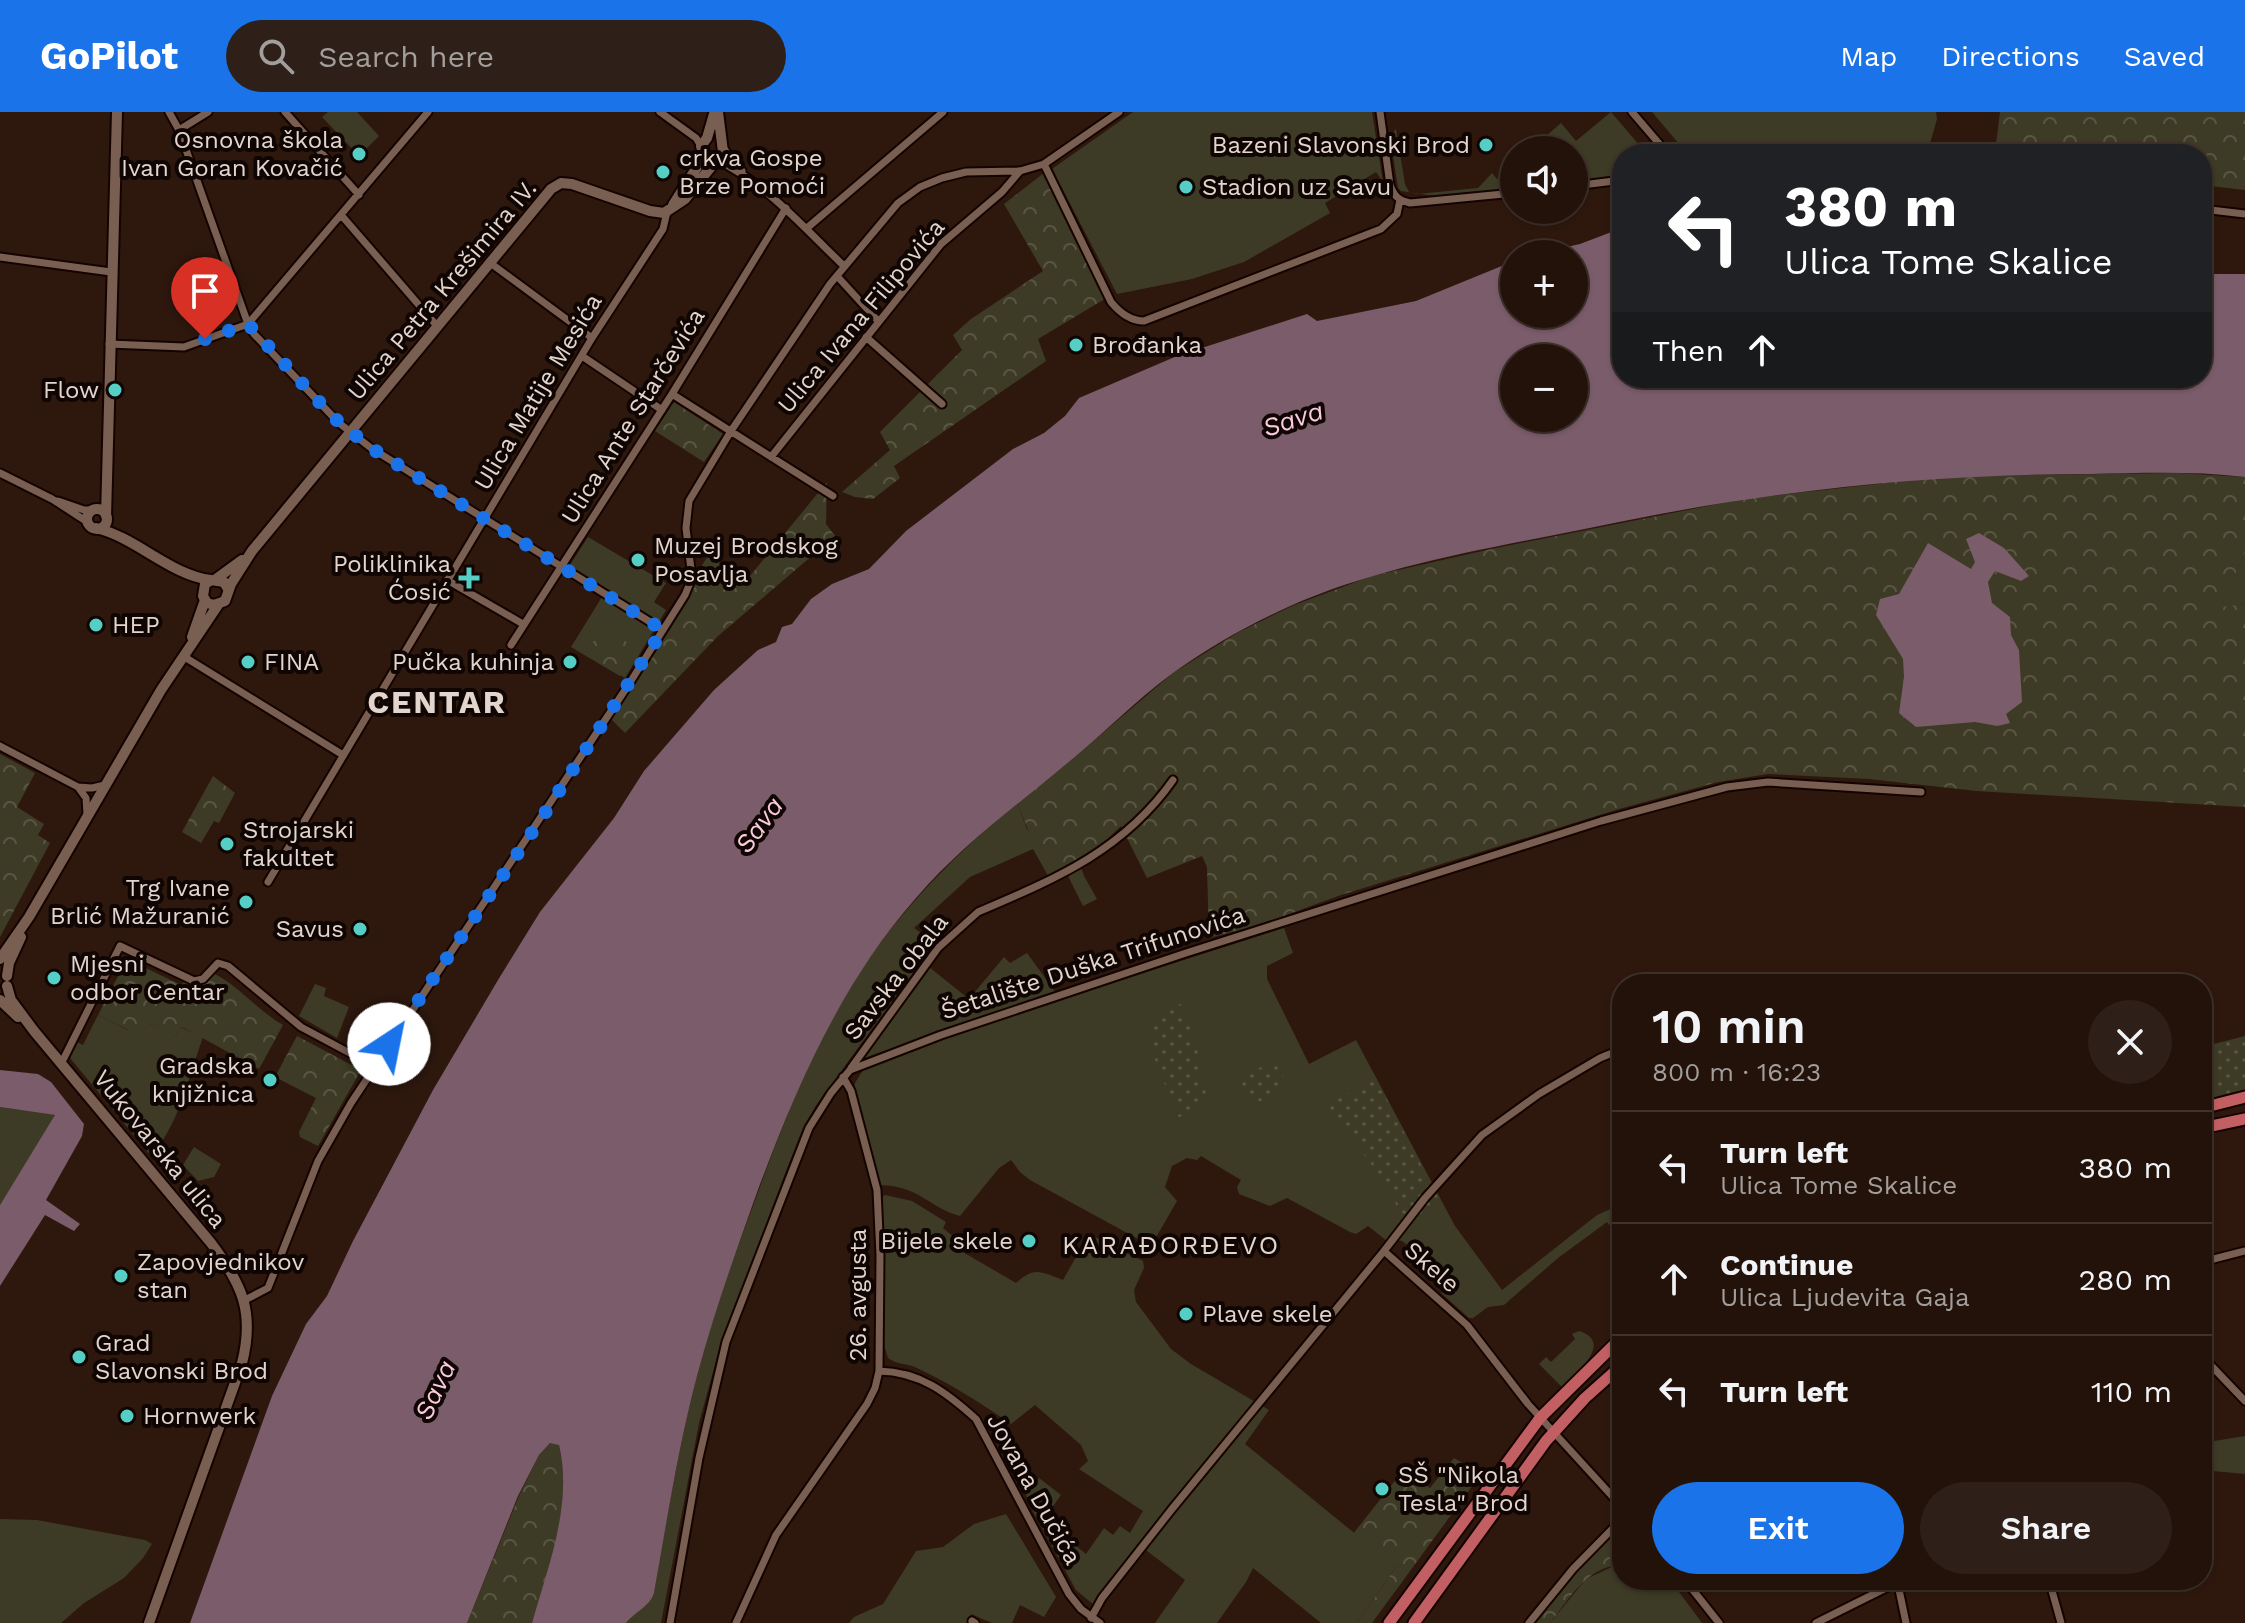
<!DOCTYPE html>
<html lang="en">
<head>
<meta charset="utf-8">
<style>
	:root { --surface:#22120a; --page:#2e2018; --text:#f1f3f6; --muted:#a29e9c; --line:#3f322b; --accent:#1a73e8 }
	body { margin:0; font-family:"Work Sans",sans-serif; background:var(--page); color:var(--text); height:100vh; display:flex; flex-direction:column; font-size:30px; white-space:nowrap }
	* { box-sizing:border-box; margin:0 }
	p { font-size:26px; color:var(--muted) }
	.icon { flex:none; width:44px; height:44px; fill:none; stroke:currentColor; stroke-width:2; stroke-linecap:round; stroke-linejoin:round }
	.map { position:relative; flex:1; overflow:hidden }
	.panel { position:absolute; left:1612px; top:862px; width:600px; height:616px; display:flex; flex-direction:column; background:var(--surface); border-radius:32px; box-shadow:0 2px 6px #0004,0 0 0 2px var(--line) }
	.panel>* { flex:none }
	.top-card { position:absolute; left:1612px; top:32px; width:600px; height:244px; border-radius:32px; box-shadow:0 2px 6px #0004,0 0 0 2px var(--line); background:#202124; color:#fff; overflow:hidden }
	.fabs { position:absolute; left:1500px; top:24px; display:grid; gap:16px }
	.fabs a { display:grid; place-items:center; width:88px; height:88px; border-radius:50%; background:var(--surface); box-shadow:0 2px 6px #0004,0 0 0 2px var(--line); font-size:40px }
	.pin { position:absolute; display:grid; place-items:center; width:68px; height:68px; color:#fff; margin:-82px -34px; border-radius:50% 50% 50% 0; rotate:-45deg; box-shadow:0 0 8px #0007 }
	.pin .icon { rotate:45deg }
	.me { position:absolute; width:88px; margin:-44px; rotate:34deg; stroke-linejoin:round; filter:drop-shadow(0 0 6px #0008) }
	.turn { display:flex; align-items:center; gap:28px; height:168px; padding:0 40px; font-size:36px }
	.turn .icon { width:104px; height:104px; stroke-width:2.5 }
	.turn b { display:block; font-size:56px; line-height:68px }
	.then { display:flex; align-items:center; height:76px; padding:0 40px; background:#0003; gap:16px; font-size:30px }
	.round { display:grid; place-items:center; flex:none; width:84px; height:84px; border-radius:42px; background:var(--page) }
	.headline { display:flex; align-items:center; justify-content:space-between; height:136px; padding:0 40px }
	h1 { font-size:48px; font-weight:600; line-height:60px }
	.button { display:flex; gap:16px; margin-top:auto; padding:16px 40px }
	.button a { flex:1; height:92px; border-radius:48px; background:var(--accent); color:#fff; font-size:32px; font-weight:600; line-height:92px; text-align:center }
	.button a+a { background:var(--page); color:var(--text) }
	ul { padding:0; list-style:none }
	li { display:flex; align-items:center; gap:24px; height:112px; padding:0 40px; border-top:2px solid var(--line) }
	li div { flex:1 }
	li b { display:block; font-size:30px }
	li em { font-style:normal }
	header { display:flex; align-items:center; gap:48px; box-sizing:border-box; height:112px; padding:0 40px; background:var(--accent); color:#fff }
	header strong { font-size:38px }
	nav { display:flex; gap:44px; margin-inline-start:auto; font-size:28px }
	.search { width:560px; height:72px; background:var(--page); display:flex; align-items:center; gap:20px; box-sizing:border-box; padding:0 28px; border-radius:44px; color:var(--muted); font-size:30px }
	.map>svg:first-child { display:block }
	.grass { fill:#3d3b25 }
	.forest { fill:url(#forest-crowns) }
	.garden { fill:url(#garden-dots) }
	.water { fill:#7b5c6b; fill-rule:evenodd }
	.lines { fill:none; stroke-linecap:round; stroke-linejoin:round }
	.minor-casing { stroke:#150300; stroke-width:11 }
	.secondary-casing { stroke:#150300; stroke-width:14 }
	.primary-casing { stroke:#150300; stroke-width:15 }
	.minor { stroke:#795e52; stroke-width:7 }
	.secondary { stroke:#795e52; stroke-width:10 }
	.primary { stroke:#c15f63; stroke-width:11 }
	.route { stroke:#1a73e8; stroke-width:14; stroke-dasharray:0 25.2 }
	.poi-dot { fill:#55cec6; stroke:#0f0603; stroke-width:3 }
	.labels { text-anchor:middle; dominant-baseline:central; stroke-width:8; stroke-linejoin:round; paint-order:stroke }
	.poi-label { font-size:24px; fill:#e3d4cd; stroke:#0f0603; text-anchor:start }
	.street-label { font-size:24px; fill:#e3d4cd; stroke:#0f0603 }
	.water-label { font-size:26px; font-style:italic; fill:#f9cae0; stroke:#0f0603 }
	.neighbourhood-label { font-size:26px; letter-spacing:2px; fill:#e3d4cd; stroke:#0f0603 }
	.district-label { font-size:32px; font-weight:bold; letter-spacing:2px; fill:#e3d4cd; stroke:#0f0603 }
</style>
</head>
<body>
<header>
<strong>GoPilot</strong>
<div class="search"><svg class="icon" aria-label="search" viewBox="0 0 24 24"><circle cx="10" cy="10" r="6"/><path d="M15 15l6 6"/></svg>Search here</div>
<nav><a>Map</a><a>Directions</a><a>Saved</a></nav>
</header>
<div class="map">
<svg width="2245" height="1511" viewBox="0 0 2245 1511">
	<defs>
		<pattern id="forest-crowns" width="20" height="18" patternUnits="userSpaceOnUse" patternTransform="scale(2)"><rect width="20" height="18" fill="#3d3b25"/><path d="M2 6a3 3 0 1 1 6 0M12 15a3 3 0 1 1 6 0" fill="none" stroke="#595643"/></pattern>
		<pattern id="garden-dots" width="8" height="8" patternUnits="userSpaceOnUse" patternTransform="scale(2)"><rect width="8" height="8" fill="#3d3b25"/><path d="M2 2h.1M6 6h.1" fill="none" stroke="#595643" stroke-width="1.8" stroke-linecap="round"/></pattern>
	</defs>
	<rect width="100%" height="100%" fill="#2e180e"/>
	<!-- grass -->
	<path class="grass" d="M328,0H357L379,24L359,44L322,5Z
		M1133,0H1372L1383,70L1376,60L1325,91L1330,101L1244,150L1192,167L1117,182L1052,57Z
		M1611,0L1647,42H1622V64L1574,69V38H1530L1561,11L1576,29Z
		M1652,0H1936L1937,7L1927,42H1883L1841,37L1685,39Z
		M1396,17L1405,72L1409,80L1417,82L1478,76L1492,61L1497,67L1514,52V76L1435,84L1401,79L1398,76L1390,24Z
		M588,425L666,471L654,490L666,498L625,566L571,535L605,480L568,456Z
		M2245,440V492L2220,496Z
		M1017,690L1026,715L1056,760L1078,747L1084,764L1097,787L1083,794L1067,762L1052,771L1033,737L970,765L914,816L935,831L817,992L803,1016L786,1059L719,1238L699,1311L661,1511H626C635,1500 647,1494 654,1481C666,1409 678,1338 696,1267C712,1205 734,1144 757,1083C787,999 825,906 878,834C919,779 966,734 1017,690Z
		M1284,816L1293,841L1267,854V867L1309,952L1356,928L1455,1114L1502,1178L1597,1103L1622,1092V1130L1607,1110L1558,1146L1504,1193L1488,1195L1473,1206H1469L1441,1181L1449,1169L1448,1164L1402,1129L1393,1127L1387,1129L1368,1114L1356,1122L1350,1120L1287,1086L1270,1094L1239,1082L1237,1075L1241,1068L1201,1044L1197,1048L1187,1046L1172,1054L1165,1075L1177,1089L1151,1134L1030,1068L1020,1060L1011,1048L999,1056L960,1104C928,1095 921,1075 881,1073L878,1069L854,981L855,971L865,955L1006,905Z
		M1027,841L1056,881L864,946L863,943L929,855L969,887L1004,845L1010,851Z
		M315,872L326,876L324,884L349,895L337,926L299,904Z
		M98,903L130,919L145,915L149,912L163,915L175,925L180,915L203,925C189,964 179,1013 151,1044L70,946L77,930L83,933Z
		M0,995L56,1003L0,1093Z
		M194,1035L221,1052L214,1065L198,1069L183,1053Z
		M885,1083L912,1089L946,1110L943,1116L956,1127L961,1139L1016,1171C1035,1154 1041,1160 1063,1168L1089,1122L1143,1149L1144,1156L1134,1178L1136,1190L1171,1237L1191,1252L1269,1298L1245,1332L1396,1455L1357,1511H1321L1253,1456L1246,1470L1217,1511H1155L1185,1468L1138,1432L1094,1493L1076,1478L1031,1396L1026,1383L1039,1366L1061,1383L1053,1394L1045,1388L1036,1402L1086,1442L1104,1416L1113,1423L1120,1414L1130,1421L1143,1399L1079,1357L1088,1349L1081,1333L1035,1293L1011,1312C981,1291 951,1272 917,1256C907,1251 897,1253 888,1246L884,1233L881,1086Z
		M1579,1219C1615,1230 1575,1262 1562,1275L1539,1252L1546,1245L1551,1250L1575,1227L1572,1222Z
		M2245,1324V1362L2202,1358V1331Z
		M1006,1402L1056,1485L1044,1505L1020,1493L1012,1511H992L971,1502L967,1511H849L854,1505L883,1492L916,1439L943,1435L974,1412Z
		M0,1407L37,1408L145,1428L152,1432L143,1446L124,1466L84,1491L61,1511H0Z
		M1614,1454H1622V1468H1666L1676,1476L1702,1511H1550L1586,1467Z"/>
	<!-- forest -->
	<path class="forest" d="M2000,0H2245V78L2202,73V42H1995Z
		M1044,61L1108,185L1038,227L1046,249L894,354L900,366L873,387L855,385L842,380L890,338L880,320L962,238L953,223L971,207L1043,159L1004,92Z
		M674,290L723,322L704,350L655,319Z
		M2178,361L2245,365V440L2221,495L2245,492V695L1977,679L1869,667L1768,662L1718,670L1619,697L1341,783L1256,814L1209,826L1207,755L1202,744L1147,766L1121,714L1098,736L1055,760C1037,740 1026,715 1017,690L1063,655L1173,561L1237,521L1292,494L1372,464L1491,437L1743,387L1950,364Z
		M827,370L826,412L835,424L718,524L625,621L610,606L709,442L750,464Z
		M610,521L627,530L620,564L576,538Z
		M0,642L35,661L17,695L44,712L38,723L50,731L0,825Z
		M213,664L235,681L219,711L214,709L201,731L182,720Z
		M127,847L181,873L185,869L197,872L207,871L213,861C239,874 257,898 283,913L259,957L184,916L180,915L175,925L167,923L162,915L149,912L144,923L132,924L127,917L98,903Z
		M297,924L361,958L318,1034L300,1025L299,1020L316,986L275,965Z
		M555,1330L559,1333C573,1393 549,1454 532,1511H467L519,1384L539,1343L550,1331Z
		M1454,1346L1476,1359L1478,1366L1372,1511H1357L1396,1455L1353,1422L1405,1356L1430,1376Z
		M1612,1422L1622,1432V1454C1589,1451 1568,1489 1550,1511H1535L1572,1465Z"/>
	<!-- garden -->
	<path class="garden" d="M1180,892L1184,894L1194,923L1206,982L1204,990L1178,1006L1149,932L1159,926L1150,910Z
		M2245,924V982L2202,992V935Z
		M1273,947L1287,972L1256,992L1241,973L1252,961Z
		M1376,966L1442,1093L1412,1113L1406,1109L1374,1056L1328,993Z"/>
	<!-- water -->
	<path class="water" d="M1622,116V266H2202V162H2245V365C2194,359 2142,361 2090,362C1932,362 1775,378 1619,410C1511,433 1388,450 1288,495C1248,513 1209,535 1173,561C1135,589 1101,624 1064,654C1012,697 960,735 916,786C840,872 794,980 755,1086C734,1145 713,1204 697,1264C678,1336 667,1408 654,1481C650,1494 635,1500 626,1511H532C548,1454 573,1393 559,1333L550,1331L539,1343L518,1384L467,1511H190L272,1284L306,1212L327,1184L353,1129L433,978L498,868L540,800L614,706L644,659L714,578L758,538L776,530L782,515L792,512L811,487L832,472L869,457L906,419L1013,337L1044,321L1065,304L1079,286L1177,244L1307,202L1317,209L1416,189L1514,149V202H1574V142H1535L1580,132ZM1574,246V306H1514V246Z
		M1979,421L2004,436L2029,464L2021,469L1995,459L1988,470L1992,491L2010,505L2011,523L2019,538L2022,590L2006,602L2010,611L1997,614L1975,610L1916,615L1899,601L1904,565L1903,547L1876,503L1880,487L1899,482L1928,431L1971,457L1975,450L1966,427Z
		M0,958L38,962L51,970L84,1012L82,1024L46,1088L80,1112L74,1119L45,1103L0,1174V1093L55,1003L0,995Z"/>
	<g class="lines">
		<!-- minor casing -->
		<g class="minor-casing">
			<path id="minor" d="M169,0L179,18L248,212L254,222L339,311L371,336L663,518
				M285,0L359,83
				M660,0L696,26L701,34
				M1380,0L1390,73C1394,84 1398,88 1410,91L1514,81
				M1632,0L1668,42
				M179,18L208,0
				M724,37L742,59
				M715,47C767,72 803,115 844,154
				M1044,52L1111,190C1120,201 1130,209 1144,209L1381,117L1397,102L1400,88
				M1574,74L1622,68
				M2202,97L2245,102
				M342,104L437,214
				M807,116L943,0
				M0,145L111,160
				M489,150L592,226
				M837,164L878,209
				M866,225L942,292
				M109,232L184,235L248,212L428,0
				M582,244L662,298
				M672,282L833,384
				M771,345L941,132L1002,80L1020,59
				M0,361L52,387L89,411
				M58,389L84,398H92
				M447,468L523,512
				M511,533L672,282L786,96
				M183,544L343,643
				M0,634L78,675L92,676L105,673
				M78,675L86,686L87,702
				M268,770L592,226L663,117L667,100
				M1858,872L1884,866L1885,872
				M62,950L120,834L194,869L203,867L218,851L228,854L301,915L374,954
				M851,956L938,836L978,800C1055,767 1123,739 1173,668
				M1384,1139L1425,1086L1482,1023L1539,982L1600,946L1622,937
				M2202,1150L2245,1139
				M245,1188L268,1176L318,1049L351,991L629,572L685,483L692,466L686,416L689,389L731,319L830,172L898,91L920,75L942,66L966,60L1020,59L1044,52L1119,0
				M2202,1244L2245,1289
				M879,1259C920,1260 946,1280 976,1307L1069,1482L1081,1497L1100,1511
				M1685,1468L1719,1511
				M1897,1468L1906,1511
				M2049,1468L2061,1511
				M1091,1506L1102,1486L1172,1397L1384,1139L1467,1213L1528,1292L1622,1395
				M972,1509L975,1511
				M670,1511L699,1346L726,1230L809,1016L831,981L850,958L941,923L1186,841L1601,709L1727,675L1768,670L1921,680
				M736,1511L776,1423L867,1292L875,1276L879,1259L880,1143L877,1078L851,979L843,965
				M1529,1511L1573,1457L1622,1407
				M1816,1511L1898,1470"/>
		</g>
		<!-- secondary casing -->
		<g class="secondary-casing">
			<path id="secondary" d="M704,44L701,34L707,26L714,2
				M673,93L704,44
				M87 407a10 10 0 1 1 20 0a10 10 0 1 1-20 0Z
				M106,404L117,0
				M96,416C137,426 170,463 211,468
				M216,467L242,448
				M228,477L224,470L211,468L205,472L203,484L207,491L214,493L225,489L231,472L252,439L551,77L561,71L572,72L650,99L664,101L685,87L723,40L718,0
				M192,525L205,488
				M0,847L29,805L161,578L218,493
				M7,864L9,851L21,825
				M7,874L11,888L34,919L211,1131C242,1172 255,1200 242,1251L149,1511
				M0,888L18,905"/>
		</g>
		<!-- primary casing -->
		<g class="primary-casing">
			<path id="primary" d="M2202,996L2245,985
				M2202,1016L2245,1007
				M1389,1511L1540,1306L1622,1225
				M1414,1511L1546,1329L1585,1286L1622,1253"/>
		</g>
		<!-- minor -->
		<use href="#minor" class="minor"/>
		<!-- secondary -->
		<use href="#secondary" class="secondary"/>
		<!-- primary -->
		<use href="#primary" class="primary"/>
	</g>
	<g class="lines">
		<!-- route -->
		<path class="route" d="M205,227L248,212L333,305L371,336L663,518L543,704L389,932"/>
	</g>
	<!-- markers -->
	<g class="poi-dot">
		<circle cx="1486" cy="33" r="8"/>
		<circle cx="359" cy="42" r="8"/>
		<circle cx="663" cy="60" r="8"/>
		<circle cx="1186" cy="75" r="8"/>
		<circle cx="1076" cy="233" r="8"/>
		<circle cx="115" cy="278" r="8"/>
		<circle cx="638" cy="448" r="8"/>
		<path d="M465 454h8v8h8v8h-8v8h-8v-8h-8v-8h8z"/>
		<circle cx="96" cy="513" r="8"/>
		<circle cx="248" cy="550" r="8"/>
		<circle cx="570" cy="550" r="8"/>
		<circle cx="227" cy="732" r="8"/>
		<circle cx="246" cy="790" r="8"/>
		<circle cx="360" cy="817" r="8"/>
		<circle cx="54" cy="866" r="8"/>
		<circle cx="270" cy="968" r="8"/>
		<circle cx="1029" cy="1129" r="8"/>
		<circle cx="121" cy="1164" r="8"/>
		<circle cx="1186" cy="1202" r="8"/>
		<circle cx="79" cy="1245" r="8"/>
		<circle cx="127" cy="1304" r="8"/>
		<circle cx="1382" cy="1377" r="8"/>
	</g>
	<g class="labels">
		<!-- poi labels -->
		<g class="poi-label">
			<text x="343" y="28" text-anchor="end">Osnovna škola<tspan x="343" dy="28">Ivan Goran Kovačić</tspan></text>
			<text x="1470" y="33" text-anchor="end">Bazeni Slavonski Brod</text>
			<text x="679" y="46">crkva Gospe<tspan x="679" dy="28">Brze Pomoći</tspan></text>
			<text x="1202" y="75">Stadion uz Savu</text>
			<text x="1092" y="233">Brođanka</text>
			<text x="99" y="278" text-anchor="end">Flow</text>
			<text x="654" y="434">Muzej Brodskog<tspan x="654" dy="28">Posavlja</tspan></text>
			<text x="451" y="452" text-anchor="end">Poliklinika<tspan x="451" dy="28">Ćosić</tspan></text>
			<text x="112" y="513">HEP</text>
			<text x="264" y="550">FINA</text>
			<text x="554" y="550" text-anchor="end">Pučka kuhinja</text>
			<text x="243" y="718">Strojarski<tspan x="243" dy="28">fakultet</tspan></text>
			<text x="230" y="776" text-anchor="end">Trg Ivane<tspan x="230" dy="28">Brlić Mažuranić</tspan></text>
			<text x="344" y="817" text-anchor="end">Savus</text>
			<text x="70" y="852">Mjesni<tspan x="70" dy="28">odbor Centar</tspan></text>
			<text x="254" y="954" text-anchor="end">Gradska<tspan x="254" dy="28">knjižnica</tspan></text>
			<text x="1013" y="1129" text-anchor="end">Bijele skele</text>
			<text x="137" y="1150">Zapovjednikov<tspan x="137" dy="28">stan</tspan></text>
			<text x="1202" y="1202">Plave skele</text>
			<text x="95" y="1231">Grad<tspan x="95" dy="28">Slavonski Brod</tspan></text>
			<text x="143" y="1304">Hornwerk</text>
			<text x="1398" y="1363">SŠ "Nikola<tspan x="1398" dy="28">Tesla" Brod</tspan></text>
		</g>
		<!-- street labels -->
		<g class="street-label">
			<text transform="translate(442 178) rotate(-50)">Ulica Petra Krešimira IV.</text>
			<text transform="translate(861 204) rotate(-50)">Ulica Ivana Filipovića</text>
			<text transform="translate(538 280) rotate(-59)">Ulica Matije Mesića</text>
			<text transform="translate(633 304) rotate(-58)">Ulica Ante Starčevića</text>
			<text transform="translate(1093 851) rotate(-18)">Šetalište Duška Trifunovića</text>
			<text transform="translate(896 865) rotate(-52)">Savska obala</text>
			<text transform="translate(160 1037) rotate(51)">Vukovarska ulica</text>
			<text transform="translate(1432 1155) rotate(41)">Skele</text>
			<text transform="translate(858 1183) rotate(-90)">26. avgusta</text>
			<text transform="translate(1034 1377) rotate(61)">Jovana Dučića</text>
		</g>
		<!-- water labels -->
		<g class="water-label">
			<text transform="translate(1293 307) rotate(-18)">Sava</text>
			<text transform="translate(759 713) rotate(-54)">Sava</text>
			<text transform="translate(435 1278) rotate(-65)">Sava</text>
		</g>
		<!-- neighbourhood labels -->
		<g class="neighbourhood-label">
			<text x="1171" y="1133">KARAĐORĐEVO</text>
		</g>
		<!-- district labels -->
		<g class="district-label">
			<text x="437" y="590">CENTAR</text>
		</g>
	</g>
</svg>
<div class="fabs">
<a><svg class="icon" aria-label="sound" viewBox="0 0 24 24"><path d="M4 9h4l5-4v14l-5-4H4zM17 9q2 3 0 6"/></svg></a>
<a>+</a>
<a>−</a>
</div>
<div class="pin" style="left:205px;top:227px;background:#d93025"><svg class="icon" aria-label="arrive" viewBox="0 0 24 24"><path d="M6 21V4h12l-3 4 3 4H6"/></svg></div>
<svg class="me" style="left:389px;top:932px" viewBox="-20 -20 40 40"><circle r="19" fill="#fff"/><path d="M0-13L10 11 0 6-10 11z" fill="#1a73e8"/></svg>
<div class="top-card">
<div class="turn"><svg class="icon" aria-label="left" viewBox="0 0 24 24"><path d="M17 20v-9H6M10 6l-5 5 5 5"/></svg><div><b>380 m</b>Ulica Tome Skalice</div></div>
<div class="then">Then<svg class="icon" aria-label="ahead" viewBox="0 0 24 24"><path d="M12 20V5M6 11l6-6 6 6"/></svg></div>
</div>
<section class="panel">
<div class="headline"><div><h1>10 min</h1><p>800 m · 16:23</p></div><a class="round"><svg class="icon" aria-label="close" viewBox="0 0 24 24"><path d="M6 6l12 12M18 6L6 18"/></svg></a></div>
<ul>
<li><svg class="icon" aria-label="left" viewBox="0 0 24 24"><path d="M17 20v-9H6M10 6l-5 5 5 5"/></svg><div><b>Turn left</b><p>Ulica Tome Skalice</p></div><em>380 m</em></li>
<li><svg class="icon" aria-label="ahead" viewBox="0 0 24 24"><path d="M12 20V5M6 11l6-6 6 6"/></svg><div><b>Continue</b><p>Ulica Ljudevita Gaja</p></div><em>280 m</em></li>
<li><svg class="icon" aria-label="left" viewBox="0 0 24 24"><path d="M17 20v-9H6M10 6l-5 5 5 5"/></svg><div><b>Turn left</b></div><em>110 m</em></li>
</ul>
<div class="button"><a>Exit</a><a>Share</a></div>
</section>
</div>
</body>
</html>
